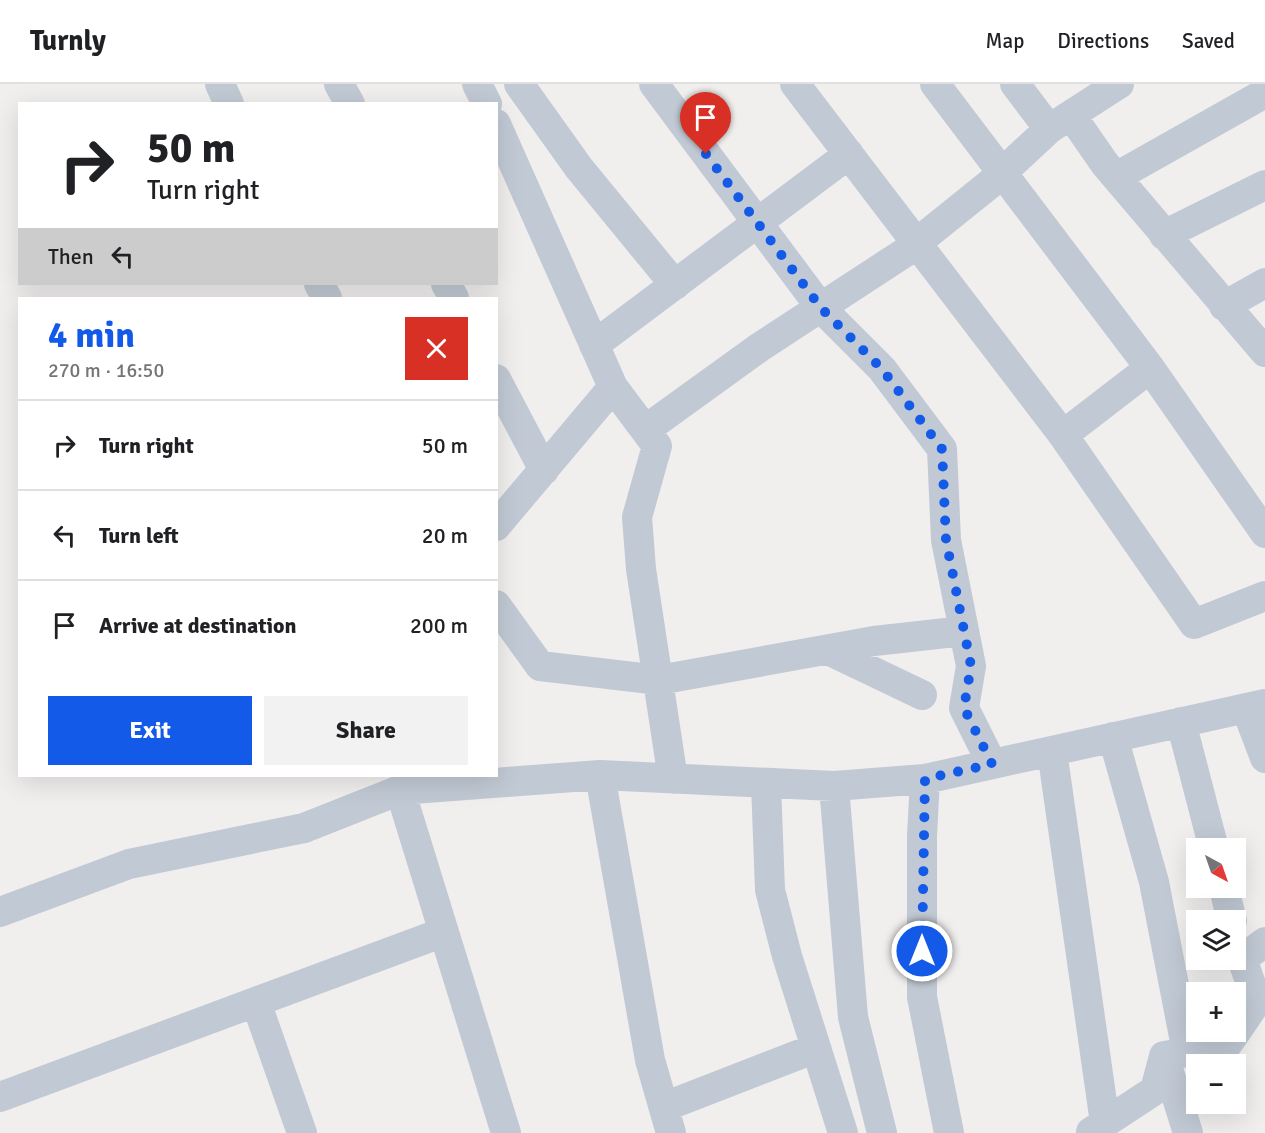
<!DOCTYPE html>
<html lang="en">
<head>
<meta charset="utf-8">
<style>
	:root { --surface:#fff; --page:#f2f2f2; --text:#202124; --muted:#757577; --line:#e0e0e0; --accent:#125ae7 }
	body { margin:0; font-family:Signika,sans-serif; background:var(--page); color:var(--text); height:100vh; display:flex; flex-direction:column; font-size:22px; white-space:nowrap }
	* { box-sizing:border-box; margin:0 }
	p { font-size:20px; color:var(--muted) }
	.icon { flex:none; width:33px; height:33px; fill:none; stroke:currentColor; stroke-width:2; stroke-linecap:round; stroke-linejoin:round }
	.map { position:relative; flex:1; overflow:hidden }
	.side { position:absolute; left:18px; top:213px; width:480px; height:480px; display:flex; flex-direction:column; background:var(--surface); border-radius:0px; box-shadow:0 6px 24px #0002 }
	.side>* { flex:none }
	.top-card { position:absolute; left:18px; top:18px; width:480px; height:183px; border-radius:0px; box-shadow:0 6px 24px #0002; background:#fff; color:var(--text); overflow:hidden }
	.needle { width:39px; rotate:140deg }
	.tools { position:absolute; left:1186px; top:754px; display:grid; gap:12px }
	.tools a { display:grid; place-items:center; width:60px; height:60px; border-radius:0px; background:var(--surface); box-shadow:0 6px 24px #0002; font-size:30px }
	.pin { position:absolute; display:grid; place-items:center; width:51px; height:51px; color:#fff; margin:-62px -26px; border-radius:50% 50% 50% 0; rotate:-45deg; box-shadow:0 0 6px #0007 }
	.pin .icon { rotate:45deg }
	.me { position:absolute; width:66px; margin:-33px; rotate:0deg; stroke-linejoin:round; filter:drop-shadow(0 0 4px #0008) }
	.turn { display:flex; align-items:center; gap:21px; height:126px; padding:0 30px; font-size:27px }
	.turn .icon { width:78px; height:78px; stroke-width:2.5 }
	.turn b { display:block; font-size:42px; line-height:51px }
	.then { display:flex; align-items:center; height:57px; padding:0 30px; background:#0003; gap:12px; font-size:22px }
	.round { display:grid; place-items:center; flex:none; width:63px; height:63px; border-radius:0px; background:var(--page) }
	.summary { display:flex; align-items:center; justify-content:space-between; height:102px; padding:0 30px }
	h1 { font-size:36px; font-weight:700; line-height:45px; color:var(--accent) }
	.action { display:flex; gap:12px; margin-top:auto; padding:12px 30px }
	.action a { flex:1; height:69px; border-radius:0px; background:var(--accent); color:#fff; font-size:24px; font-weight:700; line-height:69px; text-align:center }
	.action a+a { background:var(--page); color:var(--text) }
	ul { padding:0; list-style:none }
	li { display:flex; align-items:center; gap:18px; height:90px; padding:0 30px; border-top:2px solid var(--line) }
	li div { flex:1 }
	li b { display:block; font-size:22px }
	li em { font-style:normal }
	header { display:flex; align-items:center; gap:36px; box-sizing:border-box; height:84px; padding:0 30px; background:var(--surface); border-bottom:2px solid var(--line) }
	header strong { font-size:28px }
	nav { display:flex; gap:33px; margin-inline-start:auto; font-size:21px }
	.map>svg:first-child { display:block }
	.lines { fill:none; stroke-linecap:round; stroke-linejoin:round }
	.minor { stroke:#c1c9d4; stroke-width:30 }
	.route { stroke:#125ae7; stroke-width:10; stroke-dasharray:0 18 }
</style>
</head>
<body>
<header>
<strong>Turnly</strong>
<nav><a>Map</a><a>Directions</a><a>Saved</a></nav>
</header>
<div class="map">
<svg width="1265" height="1049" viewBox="0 0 1265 1049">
	<rect width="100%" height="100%" fill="#f1eeee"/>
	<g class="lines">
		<!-- minor -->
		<path class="minor" d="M220,0L229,20
			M339,0L350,20
			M477,0L487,20
			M519,0L579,84L675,201
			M654,0L821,224L882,285L942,365L946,456L971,582L964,624L992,680
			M795,0L1063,351L1194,540L1265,512
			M935,0L1150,284L1265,449
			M1015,0L1049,45
			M1071,31L1105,80L1265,268
			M496,40L613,303L657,362L637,433L641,485L673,695
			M1116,93L1265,9
			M1164,151L1265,101
			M319,200L327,214
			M446,200L454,214
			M1224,222L1265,199
			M594,261L849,70
			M496,295L544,386
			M645,346L760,263L904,169L991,99L1049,45L1119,0
			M1063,351L1150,284
			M496,442L613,303
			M496,521L540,582L659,596L874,557L964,547
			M828,566L922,611
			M1246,624L1265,674
			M1181,638L1214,765
			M1113,653L1154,798L1187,968
			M1052,667L1105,1039
			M600,691L650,976L671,1049
			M925,695L922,752V913L949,1049
			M766,700L770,806L787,872L843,1049
			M834,702L853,933L882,1049
			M400,706L506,1049
			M1224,804L1232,837
			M0,828L129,780L304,744L400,706L600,691L834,702L925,695L1265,620
			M256,918L302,1049
			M1236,948L1257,917L1242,875L1265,858
			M1164,972L1188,1049
			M0,1013L444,848
			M664,1023L816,964
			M1091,1048L1155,1006L1164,972L1226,962L1236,948"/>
	</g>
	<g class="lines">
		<!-- route -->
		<path class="route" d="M706,70L821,224L882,285L942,365L946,456L971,582L964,624L992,680L925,695L922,867"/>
	</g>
</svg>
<div class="tools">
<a><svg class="needle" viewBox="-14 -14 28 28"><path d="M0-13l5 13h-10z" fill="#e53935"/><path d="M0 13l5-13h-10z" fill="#757577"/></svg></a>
<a><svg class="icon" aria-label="layers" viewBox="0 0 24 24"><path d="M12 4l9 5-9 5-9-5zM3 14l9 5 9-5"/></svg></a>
<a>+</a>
<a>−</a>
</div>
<div class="pin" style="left:706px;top:70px;background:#d93025"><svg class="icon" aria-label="arrive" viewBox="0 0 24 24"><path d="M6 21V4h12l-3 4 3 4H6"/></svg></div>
<svg class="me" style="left:922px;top:867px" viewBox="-20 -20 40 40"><circle r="17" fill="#125ae7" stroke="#fff" stroke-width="3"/><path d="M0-11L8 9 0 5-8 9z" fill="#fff"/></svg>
<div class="top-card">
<div class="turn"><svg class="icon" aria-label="right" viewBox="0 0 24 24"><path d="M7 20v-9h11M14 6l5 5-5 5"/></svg><div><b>50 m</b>Turn right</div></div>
<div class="then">Then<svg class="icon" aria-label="left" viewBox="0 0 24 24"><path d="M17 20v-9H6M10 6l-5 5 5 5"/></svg></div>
</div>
<section class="side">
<div class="summary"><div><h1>4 min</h1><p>270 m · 16:50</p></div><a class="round" style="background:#d93025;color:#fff"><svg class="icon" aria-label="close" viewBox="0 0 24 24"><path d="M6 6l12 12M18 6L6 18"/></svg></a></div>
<ul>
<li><svg class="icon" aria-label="right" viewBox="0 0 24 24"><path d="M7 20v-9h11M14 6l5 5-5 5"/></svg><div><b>Turn right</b></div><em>50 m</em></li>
<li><svg class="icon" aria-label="left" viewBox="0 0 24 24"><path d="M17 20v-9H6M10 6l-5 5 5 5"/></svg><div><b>Turn left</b></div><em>20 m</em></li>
<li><svg class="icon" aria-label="arrive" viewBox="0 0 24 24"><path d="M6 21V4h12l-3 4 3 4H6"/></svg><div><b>Arrive at destination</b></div><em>200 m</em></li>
</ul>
<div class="action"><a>Exit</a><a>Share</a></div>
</section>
</div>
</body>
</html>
